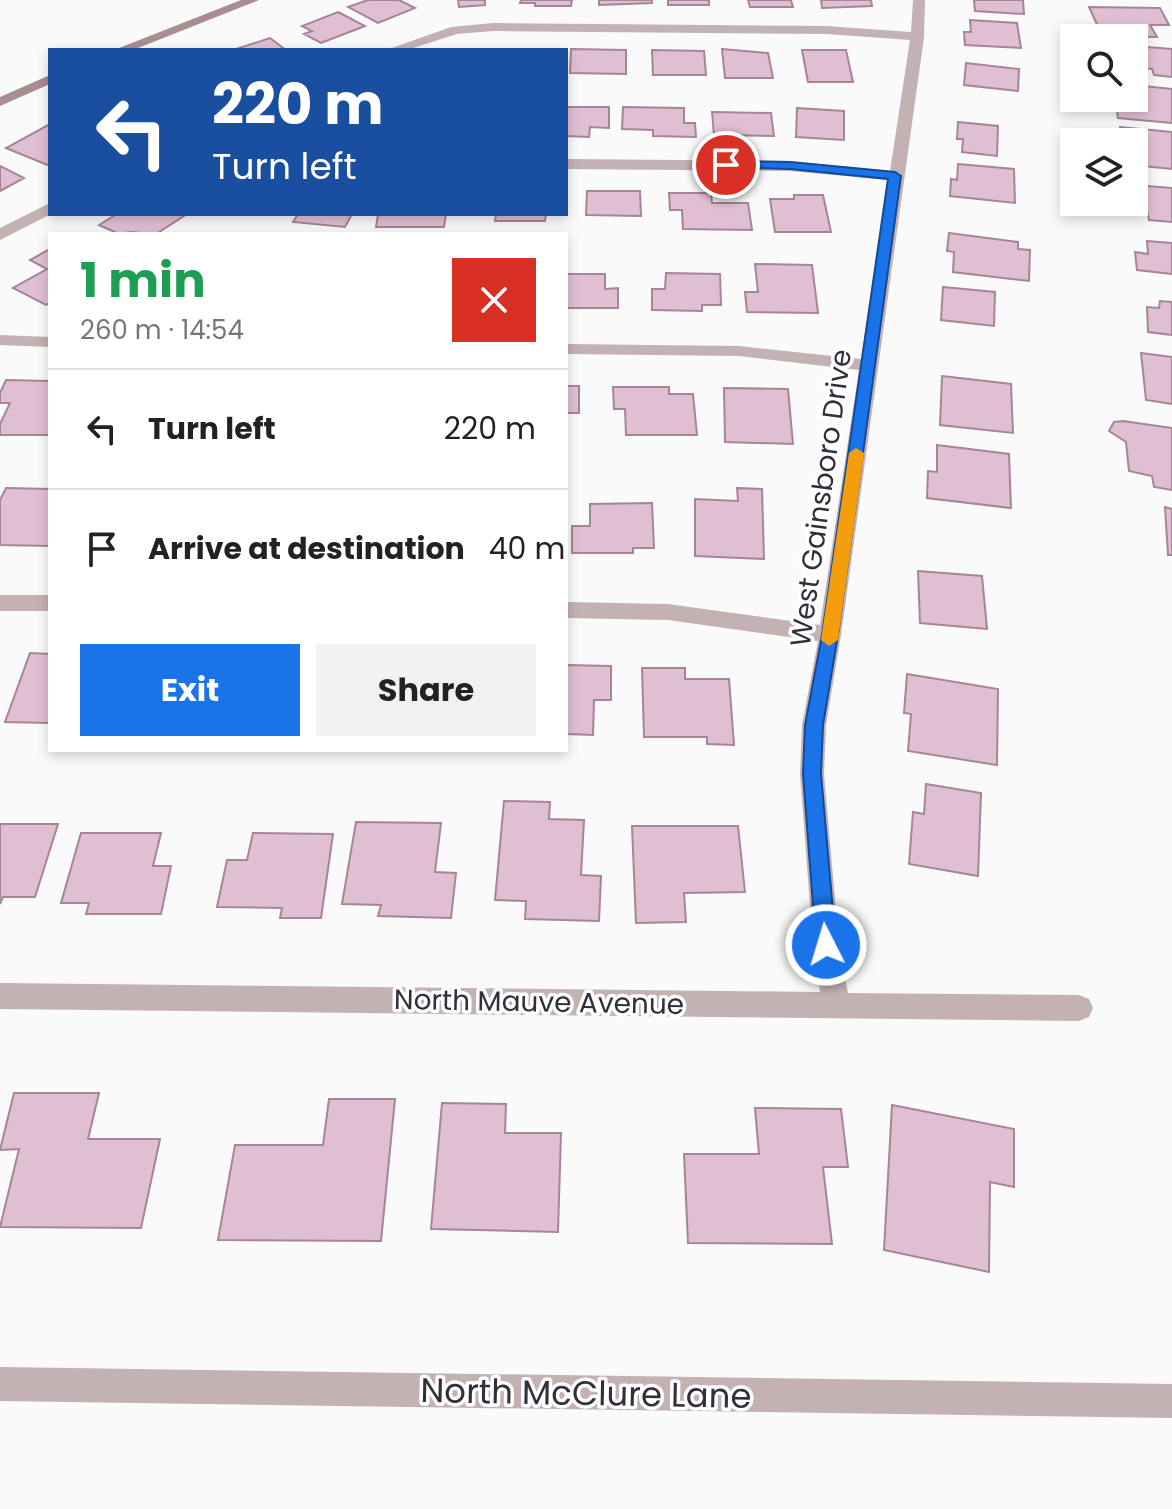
<!DOCTYPE html>
<html lang="en">
<head>
<meta charset="utf-8">
<style>
	:root { --surface:#fff; --page:#f2f2f2; --text:#222; --muted:#767676; --line:#e0e0e0; --accent:#1a73e8 }
	body { margin:0; font-family:Poppins,sans-serif; background:var(--page); color:var(--text); height:100vh; display:flex; flex-direction:column; font-size:30px; white-space:nowrap }
	* { box-sizing:border-box; margin:0 }
	p { font-size:26px; color:var(--muted) }
	.icon { flex:none; width:44px; height:44px; fill:none; stroke:currentColor; stroke-width:2; stroke-linecap:round; stroke-linejoin:round }
	.map { position:relative; flex:1; overflow:hidden }
	.details { position:absolute; left:48px; top:232px; width:520px; height:520px; display:flex; flex-direction:column; background:var(--surface); border-radius:0px; box-shadow:0 4px 12px #0003 }
	.details>* { flex:none }
	.banner { position:absolute; left:48px; top:48px; width:520px; height:168px; border-radius:0px; box-shadow:0 4px 12px #0003; background:#1a4fa0; color:#fff; overflow:hidden }
	.tools { position:absolute; left:1060px; top:24px; display:grid; gap:16px }
	.tools a { display:grid; place-items:center; width:88px; height:88px; border-radius:0px; background:var(--surface); box-shadow:0 4px 12px #0003; font-size:40px }
	.pin { position:absolute; display:grid; place-items:center; width:68px; height:68px; color:#fff; margin:-34px; border:4px solid #fff; border-radius:50%; box-shadow:0 2px 8px #0007 }
	.me { position:absolute; width:88px; margin:-44px; rotate:355deg; stroke-linejoin:round; filter:drop-shadow(0 0 6px #0008) }
	.turn { display:flex; align-items:center; gap:28px; height:168px; padding:0 32px; font-size:36px }
	.turn .icon { width:104px; height:104px; stroke-width:2.5 }
	.turn b { display:block; font-size:56px; line-height:68px }
	.round { display:grid; place-items:center; flex:none; width:84px; height:84px; border-radius:0px; background:var(--page) }
	.summary { display:flex; align-items:center; justify-content:space-between; height:136px; padding:0 32px }
	h1 { font-size:48px; font-weight:700; line-height:60px; color:#1e9e55 }
	.button { display:flex; gap:16px; margin-top:auto; padding:16px 32px }
	.button a { flex:1; height:92px; border-radius:0px; background:var(--accent); color:#fff; font-size:32px; font-weight:700; line-height:92px; text-align:center }
	.button a+a { background:var(--page); color:var(--text) }
	ul { padding:0; list-style:none }
	li { display:flex; align-items:center; gap:24px; height:120px; padding:0 32px; border-top:2px solid var(--line) }
	li div { flex:1 }
	li b { display:block; font-size:30px }
	li em { font-style:normal }
	.map>svg:first-child { display:block }
	.building { fill:#e1bfd3; stroke:#a58598; stroke-width:2 }
	.lines { fill:none; stroke-linecap:round; stroke-linejoin:round }
	.street { fill:#c3b1b3; fill-rule:evenodd }
	.secondary { fill:#a88d91; fill-rule:evenodd }
	.route { fill:#1a73e8; stroke:#114b97; stroke-width:2 }
	.slow { fill:#f59e0b }
	.labels { text-anchor:middle; dominant-baseline:central; stroke-width:7; stroke-linejoin:round; paint-order:stroke }
	.street-label { font-size:28px; fill:#332e3b; stroke:#fff }
	.near-street-label { font-size:34px; fill:#332e3b; stroke:#fff }
</style>
</head>
<body>
<div class="map">
<svg width="1172" height="1509" viewBox="0 0 1172 1509">
	<rect width="100%" height="100%" fill="#fafafa"/>
	<!-- building -->
	<path class="building" d="M368,0H399L415,8L378,23L348,7Z
		M458,0H485V5L459,7Z
		M521,0H572L571,6H535V3H520Z
		M599,0H652V3L599,5Z
		M668,0H709V5H668Z
		M748,0H791L793,7H750Z
		M821,0H871L872,6L822,8Z
		M974,0H1023L1024,14L975,11Z
		M1089,7L1160,8L1169,25H1150L1157,37L1113,36L1110,31H1100Z
		M338,12L365,26L321,43L304,34L312,31L302,26Z
		M970,20L1017,23L1021,48L965,45L964,32H971Z
		M270,38L286,50H233Z
		M1134,46L1172,49V77L1154,75L1152,69L1134,67Z
		M571,49L626,50V74L570,73Z
		M722,49L768,53L773,78H725Z
		M652,50L704,51L706,75H653Z
		M802,50H846L853,82H808Z
		M966,63L1019,69L1018,91L964,85Z
		M1134,85L1172,89V123L1118,118L1115,98H1134Z
		M566,107H609V128L590,127L589,137L566,136Z
		M623,107L684,108V123H695L696,137L653,136V130L622,129Z
		M797,108L844,111V140L796,137Z
		M712,112L771,113L774,136L714,135Z
		M958,122L998,126L997,156L962,152L963,139H957Z
		M50,124V166L6,148Z
		M1120,127L1172,132V169L1134,165V142H1121Z
		M958,164L1014,169L1015,203L950,196L951,179L957,180Z
		M0,166L24,178L0,191Z
		M1134,185L1172,188V222L1149,220L1145,200L1134,199Z
		M587,191H640L641,216L586,215Z
		M669,193H711L712,203H748L752,230L683,229L682,210H670Z
		M794,195H823L831,232H775L770,199H794Z
		M117,214H187L156,234L130,232L119,234L99,225Z
		M298,214H352L345,227L293,222Z
		M378,214H446L444,227H376Z
		M496,214H546L545,221H495Z
		M949,233L1018,242V249L1030,250L1029,281L953,272L954,252L947,251Z
		M1147,241L1172,243V274L1137,270L1135,252L1148,254Z
		M50,249V303L46,305L13,288L47,269L30,260Z
		M755,264L812,265L818,313L747,312L745,292H758Z
		M666,273L720,274L721,305H702V311L652,310V289H665Z
		M566,274H605V289L618,288V308H566Z
		M943,287L995,292L994,326L941,320Z
		M1160,301L1172,302V335L1148,332L1147,307L1159,308Z
		M1141,353L1172,357V404L1146,400Z
		M942,376L1011,384L1013,433L940,425Z
		M6,380L50,381V435H0V424L10,403H0V393Z
		M566,386H579V413H566Z
		M613,387H669V394H693L697,435H626L625,409H614Z
		M724,388L788,389L793,444L725,442Z
		M1123,421L1172,428V490L1154,487L1152,476L1129,471L1126,442L1109,431L1114,422Z
		M937,445L1009,454L1011,508L927,498L928,471L937,472Z
		M6,488L50,489V546L0,545V500Z
		M737,488L762,489L764,559L695,556V499L738,501Z
		M652,503L654,548H633V553H572V526H590V504Z
		M1165,507L1172,509V555H1168Z
		M918,571L982,576L987,629L920,623Z
		M30,653L50,654V723L5,722Z
		M566,665L611,666V700H594L593,735L566,734Z
		M642,668H685V679H729L734,745L707,744V737H644Z
		M907,674L998,689L997,765L908,751L911,714L904,713Z
		M926,784L981,793L978,876L909,864L913,812L924,814Z
		M504,801L550,802L549,819L584,820L581,875L601,876L599,921L525,919L526,901L495,900Z
		M356,822L441,823L435,872L456,873L451,918L378,916L381,905L342,904Z
		M0,824H58L35,897H3L0,904Z
		M632,826H738L745,892L684,893L686,922L636,923Z
		M81,833H161L153,866H171L161,914H86L89,903H61Z
		M253,833L333,834L321,918H280L282,908L217,907L227,860H247Z
		M14,1093H99L88,1139H160L141,1228L0,1227L19,1149L0,1150Z
		M329,1099H395L381,1241L218,1240L235,1145H323Z
		M442,1103L506,1104L505,1133H561L558,1232L431,1229Z
		M892,1105L1014,1129V1187L990,1182L989,1272L884,1250Z
		M755,1108L841,1109L848,1167H823L832,1244L688,1243L684,1154H759Z"/>
	<g class="lines">
		<!-- street -->
		<path class="street" d="M913,0H925L924,37L841,635L826,725L824,774L839,945L848,993L1079,995L1089,999L1093,1008L1089,1017L1079,1021L0,1009V983L820,992L813,945L800,774L802,725L818,641L668,620L566,618V602L668,604L820,625L859,370L739,356L566,354V344L739,346L861,359L888,180L790,171L566,169V159L790,161L890,171L910,40L826,34L493,31L457,34L407,50H386L451,27L493,23L826,26L911,32Z
			M50,203L51,214L0,240V228Z
			M0,335L50,337V347L0,345Z
			M0,595H50V611H0Z
			M0,1367L1172,1384V1418L0,1401Z"/>
		<!-- secondary -->
		<path class="secondary" d="M241,0H259L133,50H114Z
			M50,75V84L0,106V97Z"/>
	</g>
	<!-- route -->
	<path class="route" d="M726,161L790,162L895,172L901,176L838,635L823,725L821,774L836,945L833,952L826,954L819,952L816,945L803,774L805,725L822,635L888,179L790,169L722,167V163Z"/>
	<!-- slow -->
	<path class="slow" d="M856,448L864,453L838,640L829,646L821,640L849,453Z"/>
	<g class="labels">
		<!-- street labels -->
		<g class="street-label">
			<text transform="translate(821 498) rotate(-82)">West Gainsboro Drive</text>
			<text transform="translate(539 1002) rotate(1)">North Mauve Avenue</text>
		</g>
		<!-- near-street labels -->
		<g class="near-street-label">
			<text transform="translate(586 1393) rotate(1)">North McClure Lane</text>
		</g>
	</g>
</svg>
<div class="tools">
<a><svg class="icon" aria-label="search" viewBox="0 0 24 24"><circle cx="10" cy="10" r="6"/><path d="M15 15l6 6"/></svg></a>
<a><svg class="icon" aria-label="layers" viewBox="0 0 24 24"><path d="M12 4l9 5-9 5-9-5zM3 14l9 5 9-5"/></svg></a>
</div>
<div class="pin" style="left:726px;top:165px;background:#d93025"><svg class="icon" aria-label="arrive" viewBox="0 0 24 24"><path d="M6 21V4h12l-3 4 3 4H6"/></svg></div>
<svg class="me" style="left:826px;top:945px" viewBox="-20 -20 40 40"><circle r="17" fill="#1a73e8" stroke="#fff" stroke-width="3"/><path d="M0-11L8 9 0 5-8 9z" fill="#fff"/></svg>
<div class="banner">
<div class="turn"><svg class="icon" aria-label="left" viewBox="0 0 24 24"><path d="M17 20v-9H6M10 6l-5 5 5 5"/></svg><div><b>220 m</b>Turn left</div></div>
</div>
<section class="details">
<div class="summary"><div><h1>1 min</h1><p>260 m · 14:54</p></div><a class="round" style="background:#d93025;color:#fff"><svg class="icon" aria-label="close" viewBox="0 0 24 24"><path d="M6 6l12 12M18 6L6 18"/></svg></a></div>
<ul>
<li><svg class="icon" aria-label="left" viewBox="0 0 24 24"><path d="M17 20v-9H6M10 6l-5 5 5 5"/></svg><div><b>Turn left</b></div><em>220 m</em></li>
<li><svg class="icon" aria-label="arrive" viewBox="0 0 24 24"><path d="M6 21V4h12l-3 4 3 4H6"/></svg><div><b>Arrive at destination</b></div><em>40 m</em></li>
</ul>
<div class="button"><a>Exit</a><a>Share</a></div>
</section>
</div>
</body>
</html>
